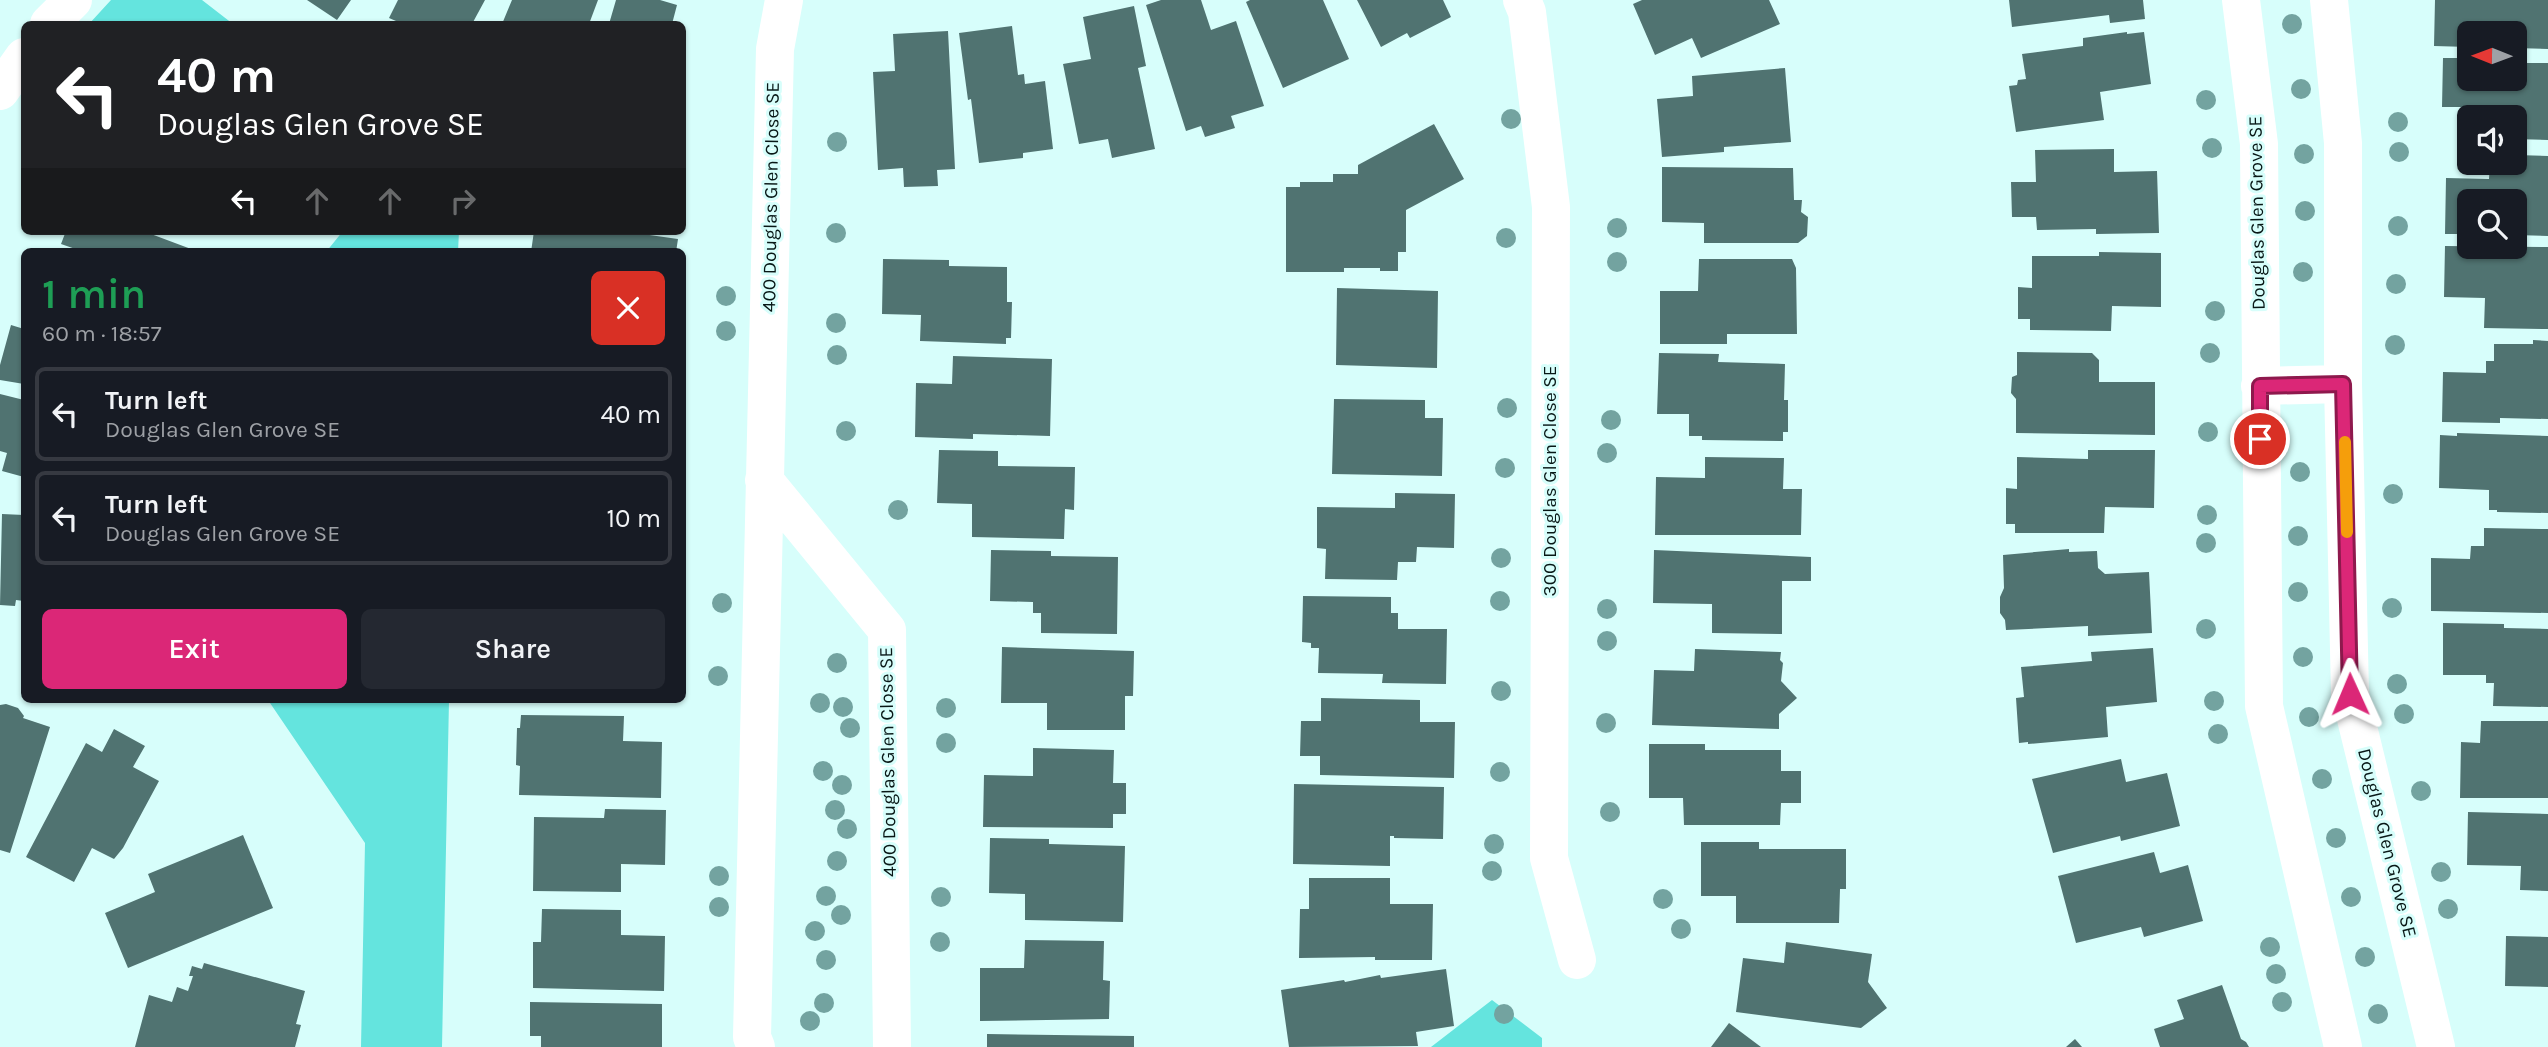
<!DOCTYPE html>
<html lang="en">
<head>
<meta charset="utf-8">
<style>
	:root { --surface:#171b24; --page:#242831; --text:#f1f3f6; --muted:#9ea1a6; --line:#363941; --accent:#db2777 }
	body { margin:0; font-family:Karla,sans-serif; background:var(--page); color:var(--text); height:100vh; display:flex; flex-direction:column; font-size:26px; white-space:nowrap }
	* { box-sizing:border-box; margin:0 }
	p { font-size:23px; color:var(--muted) }
	.icon { flex:none; width:38px; height:38px; fill:none; stroke:currentColor; stroke-width:2; stroke-linecap:round; stroke-linejoin:round }
	.map { position:relative; flex:1; overflow:hidden }
	.details { position:absolute; left:21px; top:248px; width:665px; height:455px; display:flex; flex-direction:column; background:var(--surface); border-radius:10px; box-shadow:0 2px 5px #0004 }
	.details>* { flex:none }
	.banner { position:absolute; left:21px; top:21px; width:665px; height:214px; border-radius:10px; box-shadow:0 2px 5px #0004; background:#202124; color:#fff; overflow:hidden }
	.needle { width:46px; rotate:271deg }
	.buttons { position:absolute; left:2457px; top:21px; display:grid; gap:14px }
	.buttons a { display:grid; place-items:center; width:70px; height:70px; border-radius:10px; background:var(--surface); box-shadow:0 2px 5px #0004; font-size:35px }
	.pin { position:absolute; display:grid; place-items:center; width:60px; height:60px; color:#fff; margin:-30px; border:4px solid #fff; border-radius:50%; box-shadow:0 2px 7px #0007 }
	.me { position:absolute; width:77px; margin:-38px; rotate:359deg; stroke-linejoin:round; filter:drop-shadow(0 0 5px #0008) }
	.turn { display:flex; align-items:center; gap:24px; height:147px; padding:0 21px; font-size:32px }
	.turn .icon { width:91px; height:91px; stroke-width:2.5 }
	.turn b { display:block; font-size:49px; line-height:60px }
	.lanes { display:flex; align-items:center; height:66px; padding:0 21px; background:#0003; justify-content:center; gap:35px; direction:ltr }
	.lanes .off { opacity:.35 }
	.round { display:grid; place-items:center; flex:none; width:74px; height:74px; border-radius:10px; background:var(--page) }
	.head { display:flex; align-items:center; justify-content:space-between; height:119px; padding:0 21px }
	h1 { font-size:42px; font-weight:600; line-height:52px; color:#1e9e55 }
	.action { display:flex; gap:14px; margin-top:auto; padding:14px 21px }
	.action a { flex:1; height:80px; border-radius:10px; background:var(--accent); color:#fff; font-size:28px; font-weight:600; line-height:80px; text-align:center }
	.action a+a { background:var(--page); color:var(--text) }
	ul { padding:0; list-style:none }
	li { display:flex; align-items:center; gap:21px; height:94px; margin:0 14px 10px; padding:0 7px; border:4px solid var(--line); border-radius:10px }
	li div { flex:1 }
	li b { display:block; font-size:26px }
	li em { font-style:normal }
	.map>svg:first-child { display:block }
	.green { fill:#64e4de }
	.building { fill:#507371 }
	.lines { fill:none; stroke-linecap:round; stroke-linejoin:round }
	.street { stroke:#fff; stroke-width:38 }
	.tree { fill:#73a3a0 }
	.route-casing { stroke:#8e194d; stroke-width:18 }
	.route { stroke:#db2777; stroke-width:12 }
	.slow { stroke:#f59e0b; stroke-width:12 }
	.labels { text-anchor:middle; dominant-baseline:central; stroke-width:6; stroke-linejoin:round; paint-order:stroke }
	.street-label { font-size:19px; fill:#081716; stroke:#d7fefb }
</style>
</head>
<body>
<div class="map">
<svg width="2548" height="1047" viewBox="0 0 2548 1047">
	<rect width="100%" height="100%" fill="#d7fefb"/>
	<!-- green -->
	<path class="green" d="M111,0H202L233,24H89Z
		M343,231H459L458,252H326Z
		M268,700H449L442,1047H361L365,843Z
		M1492,1000L1542,1038V1047H1431Z"/>
	<!-- building -->
	<path class="building" d="M307,0H351L337,20Z
		M398,0H485L472,24H403L389,18Z
		M512,0H598L589,24H502Z
		M616,0H660L677,5L672,24H609Z
		M1161,0H1201L1211,30L1236,21L1264,106L1231,116L1235,128L1205,137L1201,126L1186,131L1146,5Z
		M1250,0H1323L1349,59L1283,88L1246,2Z
		M1357,0H1443L1451,17L1410,38L1407,33L1381,47Z
		M1642,0H1769L1780,24L1701,58L1692,38L1655,55L1633,4Z
		M2009,0H2143L2145,19L2110,23L2109,15L2012,27Z
		M2435,0H2548V49L2515,48V33H2469V47L2434,46Z
		M1134,6L1146,66L1138,68L1155,149L1112,158L1108,139L1079,144L1063,64L1091,59L1083,17Z
		M1012,26L1018,75L1024,74L1025,84L1045,81L1053,149L1023,153V158L979,163L971,99L968,100L959,33Z
		M948,31L955,169L937,170L938,186L904,187L903,168L878,170L873,72L895,71L893,34Z
		M2127,32V34L2144,32L2151,84L2100,92L2104,120L2016,132L2009,86L2017,85L2018,80L2026,79L2022,54L2083,46V38Z
		M2443,58H2469V79H2515V63H2548V140L2515,139V117H2486V107H2442Z
		M1785,68L1791,142L1724,147V152L1662,157L1657,99L1693,96L1692,76Z
		M1434,124L1464,179L1406,210V252H1398V271H1380V268H1344V272H1286V187H1300V182H1333V174H1358V165Z
		M2114,149V172L2157,171L2159,233L2096,234V229L2037,230L2036,217H2012L2011,182H2036L2035,150Z
		M2515,155L2548,156V236L2515,235V201H2469V234H2445L2446,178L2489,179L2490,163H2515Z
		M1662,167L1793,168L1794,200H1802L1801,212L1808,217L1807,236L1798,243H1704V223L1662,222Z
		M66,231H143L199,252H84L61,244Z
		M534,231H581L616,235V231H621L678,239L676,252H531Z
		M2445,246L2548,247V329L2484,328L2485,298L2444,297Z
		M2099,252L2161,253V307L2112,306L2111,331L2030,330V319H2018V287L2032,288V256H2099Z
		M883,259L949,260V266L1007,267V302H1012L1011,338H1006V344L920,341L921,315L882,314Z
		M1699,259H1792L1796,268L1797,334H1727V344H1660V291H1698Z
		M1337,288L1438,291L1437,368L1336,365Z
		M11,325L24,329V384L0,380V365Z
		M2533,340L2548,341V419L2500,418V423L2442,422L2443,372L2486,373V361H2494V344H2533Z
		M2017,352L2092,353L2099,360V382H2155V435L2016,433V399L2011,393L2012,377L2017,375Z
		M1659,353L1719,354L1718,362L1785,364L1784,400H1788V432H1783V441L1702,440V436H1689V414H1657Z
		M953,356L1052,359L1050,436L973,434V439L915,437L916,383L952,384Z
		M0,394L24,400V477L2,471L7,453L0,451Z
		M1334,399L1425,400V418H1443L1442,476L1332,474Z
		M2457,433L2548,436V513L2497,512V510H2489V490L2439,488L2440,435L2457,436Z
		M939,450L998,451V466L1075,467L1074,510L1065,509L1064,539L972,537V504L937,503Z
		M2088,450H2155L2154,508L2105,507L2104,533H2015V524H2006V488L2017,489V457L2088,459Z
		M1705,457L1784,458L1783,489H1802L1801,535H1655L1656,477L1705,478Z
		M1395,493L1455,494L1454,548L1417,547L1416,562H1398L1397,580L1325,579L1326,549L1317,548V507L1395,508Z
		M2,514L24,515V601L16,600L15,606L0,605Z
		M2484,528L2548,529V613L2431,611V558L2470,559L2471,546H2484Z
		M2069,549V552L2097,551L2098,568L2105,574L2149,572L2152,633L2088,636V626L2006,630L2005,620L2000,613V597L2004,588L2003,555Z
		M991,550L1051,551V556L1118,557L1117,634L1041,633V613H1033V602L990,601Z
		M1654,550L1811,557V581H1782V634L1712,633V604L1653,603Z
		M1303,596L1391,597V613H1398V629H1447L1446,684L1382,683L1383,674L1318,673L1319,648H1311V643L1302,642Z
		M2443,623L2504,624V628L2548,629V707L2493,706L2494,683H2486V675H2443Z
		M1002,647L1134,651L1133,696H1125V730H1047V703H1001Z
		M2153,648L2157,702L2106,707L2108,737L2028,744V742L2019,743L2016,698L2024,697L2021,667L2092,661L2091,652Z
		M1695,649L1781,652L1780,660L1783,663L1781,681L1797,698L1779,714V729L1652,725L1654,670L1694,671Z
		M1321,698L1420,700V722H1455L1454,778L1320,775V756H1300L1301,721H1321Z
		M6,704L18,708L24,716L23,718L50,727L10,853L0,850V705Z
		M521,715L624,716L623,741L662,742L661,798L519,795L520,766L516,765L517,728H520Z
		M2481,721H2548V798H2460L2461,742L2480,743Z
		M114,729L145,746L133,767L159,781L123,848L114,859L92,848L74,882L26,857L86,743L102,752Z
		M1649,744H1705V750H1781V771H1801V803H1781L1780,825H1684L1683,798H1649Z
		M1033,748L1114,750L1113,783H1126V814H1113V828L983,827L984,775L1033,776Z
		M2121,759L2126,782L2167,773L2180,826L2121,841L2120,836L2053,853L2032,779Z
		M1294,784L1444,787L1443,839L1394,838V836H1390V866L1293,864Z
		M605,809L666,810L665,865L621,864V892L533,891L534,817L604,818Z
		M2468,812L2548,814V891L2520,890L2521,866L2467,865Z
		M243,835L273,908L128,968L105,913L155,892L148,874Z
		M990,838L1049,839V844L1125,846L1123,922L1025,920V894L989,893Z
		M1701,842H1759V849H1846V889H1840L1839,923H1736V896H1701Z
		M2154,852L2160,873L2188,865L2203,921L2144,937L2141,927L2076,943L2058,876Z
		M1309,878H1390V904H1433L1432,960H1375V957L1299,958L1300,909H1309Z
		M542,909L621,910V935L665,936L664,991L533,988V942H541Z
		M2506,936L2548,937V987L2505,986Z
		M1025,940L1104,941L1103,980L1110,981L1109,1019L980,1021V968H1024Z
		M1786,942L1872,954L1868,982L1887,1008L1861,1028L1736,1012L1743,958L1784,963Z
		M204,963L305,991L296,1024L301,1025L295,1047H135L149,995L172,1002L177,987L188,991L193,976H189L192,966L202,969Z
		M1446,969L1454,1026L1416,1032L1418,1046L1289,1047L1281,990L1344,980L1345,982L1380,975L1381,978Z
		M2222,985L2241,1039L2246,1042L2249,1047H2160L2154,1029L2184,1019L2177,1000Z
		M530,1002L662,1004V1047H541V1036H530Z
		M1729,1023L1761,1047H1711Z
		M987,1034L1134,1036V1047H987Z
		M2075,1039L2082,1047H2066Z"/>
	<g class="lines">
		<!-- street -->
		<path class="street" d="M1522,0L1527,12L1551,207L1549,858L1577,960
			M2241,0L2259,144L2264,706L2343,1047
			M2329,0L2343,143V384L2350,694L2436,1047
			M49,24L73,0
			M0,91L24,57
			M2260,386L2343,384
			M764,480L887,630L892,1047
			M756,1047L752,1037L775,49L784,0"/>
	</g>
	<!-- trees -->
	<g class="tree">
		<circle cx="2292" cy="24" r="10"/>
		<circle cx="2301" cy="89" r="10"/>
		<circle cx="2206" cy="100" r="10"/>
		<circle cx="1511" cy="119" r="10"/>
		<circle cx="2398" cy="122" r="10"/>
		<circle cx="837" cy="142" r="10"/>
		<circle cx="2212" cy="148" r="10"/>
		<circle cx="2399" cy="152" r="10"/>
		<circle cx="2304" cy="154" r="10"/>
		<circle cx="2305" cy="211" r="10"/>
		<circle cx="2398" cy="226" r="10"/>
		<circle cx="1617" cy="228" r="10"/>
		<circle cx="836" cy="233" r="10"/>
		<circle cx="1506" cy="238" r="10"/>
		<circle cx="1617" cy="262" r="10"/>
		<circle cx="2303" cy="272" r="10"/>
		<circle cx="2396" cy="284" r="10"/>
		<circle cx="726" cy="296" r="10"/>
		<circle cx="2215" cy="311" r="10"/>
		<circle cx="836" cy="323" r="10"/>
		<circle cx="726" cy="331" r="10"/>
		<circle cx="2395" cy="345" r="10"/>
		<circle cx="2210" cy="353" r="10"/>
		<circle cx="837" cy="355" r="10"/>
		<circle cx="1507" cy="408" r="10"/>
		<circle cx="1611" cy="420" r="10"/>
		<circle cx="846" cy="431" r="10"/>
		<circle cx="2208" cy="432" r="10"/>
		<circle cx="1607" cy="453" r="10"/>
		<circle cx="1505" cy="468" r="10"/>
		<circle cx="2300" cy="472" r="10"/>
		<circle cx="2393" cy="494" r="10"/>
		<circle cx="898" cy="510" r="10"/>
		<circle cx="2207" cy="515" r="10"/>
		<circle cx="2298" cy="536" r="10"/>
		<circle cx="2206" cy="543" r="10"/>
		<circle cx="1501" cy="558" r="10"/>
		<circle cx="2298" cy="592" r="10"/>
		<circle cx="1500" cy="601" r="10"/>
		<circle cx="722" cy="603" r="10"/>
		<circle cx="2392" cy="608" r="10"/>
		<circle cx="1607" cy="609" r="10"/>
		<circle cx="2206" cy="629" r="10"/>
		<circle cx="1607" cy="641" r="10"/>
		<circle cx="2303" cy="657" r="10"/>
		<circle cx="837" cy="663" r="10"/>
		<circle cx="718" cy="676" r="10"/>
		<circle cx="2397" cy="684" r="10"/>
		<circle cx="1501" cy="691" r="10"/>
		<circle cx="2214" cy="701" r="10"/>
		<circle cx="820" cy="703" r="10"/>
		<circle cx="843" cy="707" r="10"/>
		<circle cx="946" cy="708" r="10"/>
		<circle cx="2404" cy="714" r="10"/>
		<circle cx="2309" cy="717" r="10"/>
		<circle cx="1606" cy="723" r="10"/>
		<circle cx="850" cy="728" r="10"/>
		<circle cx="2218" cy="734" r="10"/>
		<circle cx="946" cy="743" r="10"/>
		<circle cx="823" cy="771" r="10"/>
		<circle cx="1500" cy="772" r="10"/>
		<circle cx="2322" cy="779" r="10"/>
		<circle cx="842" cy="785" r="10"/>
		<circle cx="2421" cy="791" r="10"/>
		<circle cx="835" cy="810" r="10"/>
		<circle cx="1610" cy="812" r="10"/>
		<circle cx="847" cy="829" r="10"/>
		<circle cx="2336" cy="838" r="10"/>
		<circle cx="1494" cy="844" r="10"/>
		<circle cx="837" cy="861" r="10"/>
		<circle cx="1492" cy="871" r="10"/>
		<circle cx="2441" cy="872" r="10"/>
		<circle cx="719" cy="876" r="10"/>
		<circle cx="826" cy="896" r="10"/>
		<circle cx="941" cy="897" r="10"/>
		<circle cx="2351" cy="897" r="10"/>
		<circle cx="1663" cy="899" r="10"/>
		<circle cx="719" cy="907" r="10"/>
		<circle cx="2448" cy="909" r="10"/>
		<circle cx="841" cy="915" r="10"/>
		<circle cx="1681" cy="929" r="10"/>
		<circle cx="815" cy="931" r="10"/>
		<circle cx="940" cy="942" r="10"/>
		<circle cx="2270" cy="947" r="10"/>
		<circle cx="2365" cy="957" r="10"/>
		<circle cx="826" cy="960" r="10"/>
		<circle cx="2276" cy="974" r="10"/>
		<circle cx="2282" cy="1002" r="10"/>
		<circle cx="824" cy="1003" r="10"/>
		<circle cx="1504" cy="1014" r="10"/>
		<circle cx="2378" cy="1014" r="10"/>
		<circle cx="810" cy="1021" r="10"/>
	</g>
	<g class="lines">
		<!-- route casing -->
		<g class="route-casing">
			<path id="route" d="M2260,439V386L2343,384L2350,694"/>
		</g>
		<!-- route -->
		<use href="#route" class="route"/>
		<!-- slow -->
		<path class="slow" d="M2345,442L2347,532"/>
	</g>
	<g class="labels">
		<!-- street labels -->
		<g class="street-label">
			<text transform="translate(771 197) rotate(-89)">400 Douglas Glen Close SE</text>
			<text transform="translate(2257 213) rotate(-91)">Douglas Glen Grove SE</text>
			<text transform="translate(1550 481) rotate(-90)">300 Douglas Glen Close SE</text>
			<text transform="translate(888 762) rotate(-91)">400 Douglas Glen Close SE</text>
			<text transform="translate(2387 843) rotate(76)">Douglas Glen Grove SE</text>
		</g>
	</g>
</svg>
<div class="buttons">
<a><svg class="needle" viewBox="-14 -14 28 28"><path d="M0-13l5 13h-10z" fill="#e53935"/><path d="M0 13l5-13h-10z" fill="#9ea1a6"/></svg></a>
<a><svg class="icon" aria-label="sound" viewBox="0 0 24 24"><path d="M4 9h4l5-4v14l-5-4H4zM17 9q2 3 0 6"/></svg></a>
<a><svg class="icon" aria-label="search" viewBox="0 0 24 24"><circle cx="10" cy="10" r="6"/><path d="M15 15l6 6"/></svg></a>
</div>
<div class="pin" style="left:2260px;top:439px;background:#d93025"><svg class="icon" aria-label="arrive" viewBox="0 0 24 24"><path d="M6 21V4h12l-3 4 3 4H6"/></svg></div>
<svg class="me" style="left:2350px;top:694px" viewBox="-20 -20 40 40"><path d="M0-17L14 15 0 8-14 15z" fill="#db2777" stroke="#fff" stroke-width="4"/></svg>
<div class="banner">
<div class="turn"><svg class="icon" aria-label="left" viewBox="0 0 24 24"><path d="M17 20v-9H6M10 6l-5 5 5 5"/></svg><div><b>40 m</b>Douglas Glen Grove SE</div></div>
<div class="lanes"><svg class="icon" aria-label="left" viewBox="0 0 24 24"><path d="M17 20v-9H6M10 6l-5 5 5 5"/></svg><svg class="icon off" aria-label="ahead" viewBox="0 0 24 24"><path d="M12 20V5M6 11l6-6 6 6"/></svg><svg class="icon off" aria-label="ahead" viewBox="0 0 24 24"><path d="M12 20V5M6 11l6-6 6 6"/></svg><svg class="icon off" aria-label="right" viewBox="0 0 24 24"><path d="M7 20v-9h11M14 6l5 5-5 5"/></svg></div>
</div>
<section class="details">
<div class="head"><div><h1>1 min</h1><p>60 m · 18:57</p></div><a class="round" style="background:#d93025;color:#fff"><svg class="icon" aria-label="close" viewBox="0 0 24 24"><path d="M6 6l12 12M18 6L6 18"/></svg></a></div>
<ul>
<li><svg class="icon" aria-label="left" viewBox="0 0 24 24"><path d="M17 20v-9H6M10 6l-5 5 5 5"/></svg><div><b>Turn left</b><p>Douglas Glen Grove SE</p></div><em>40 m</em></li>
<li><svg class="icon" aria-label="left" viewBox="0 0 24 24"><path d="M17 20v-9H6M10 6l-5 5 5 5"/></svg><div><b>Turn left</b><p>Douglas Glen Grove SE</p></div><em>10 m</em></li>
</ul>
<div class="action"><a>Exit</a><a>Share</a></div>
</section>
</div>
</body>
</html>
